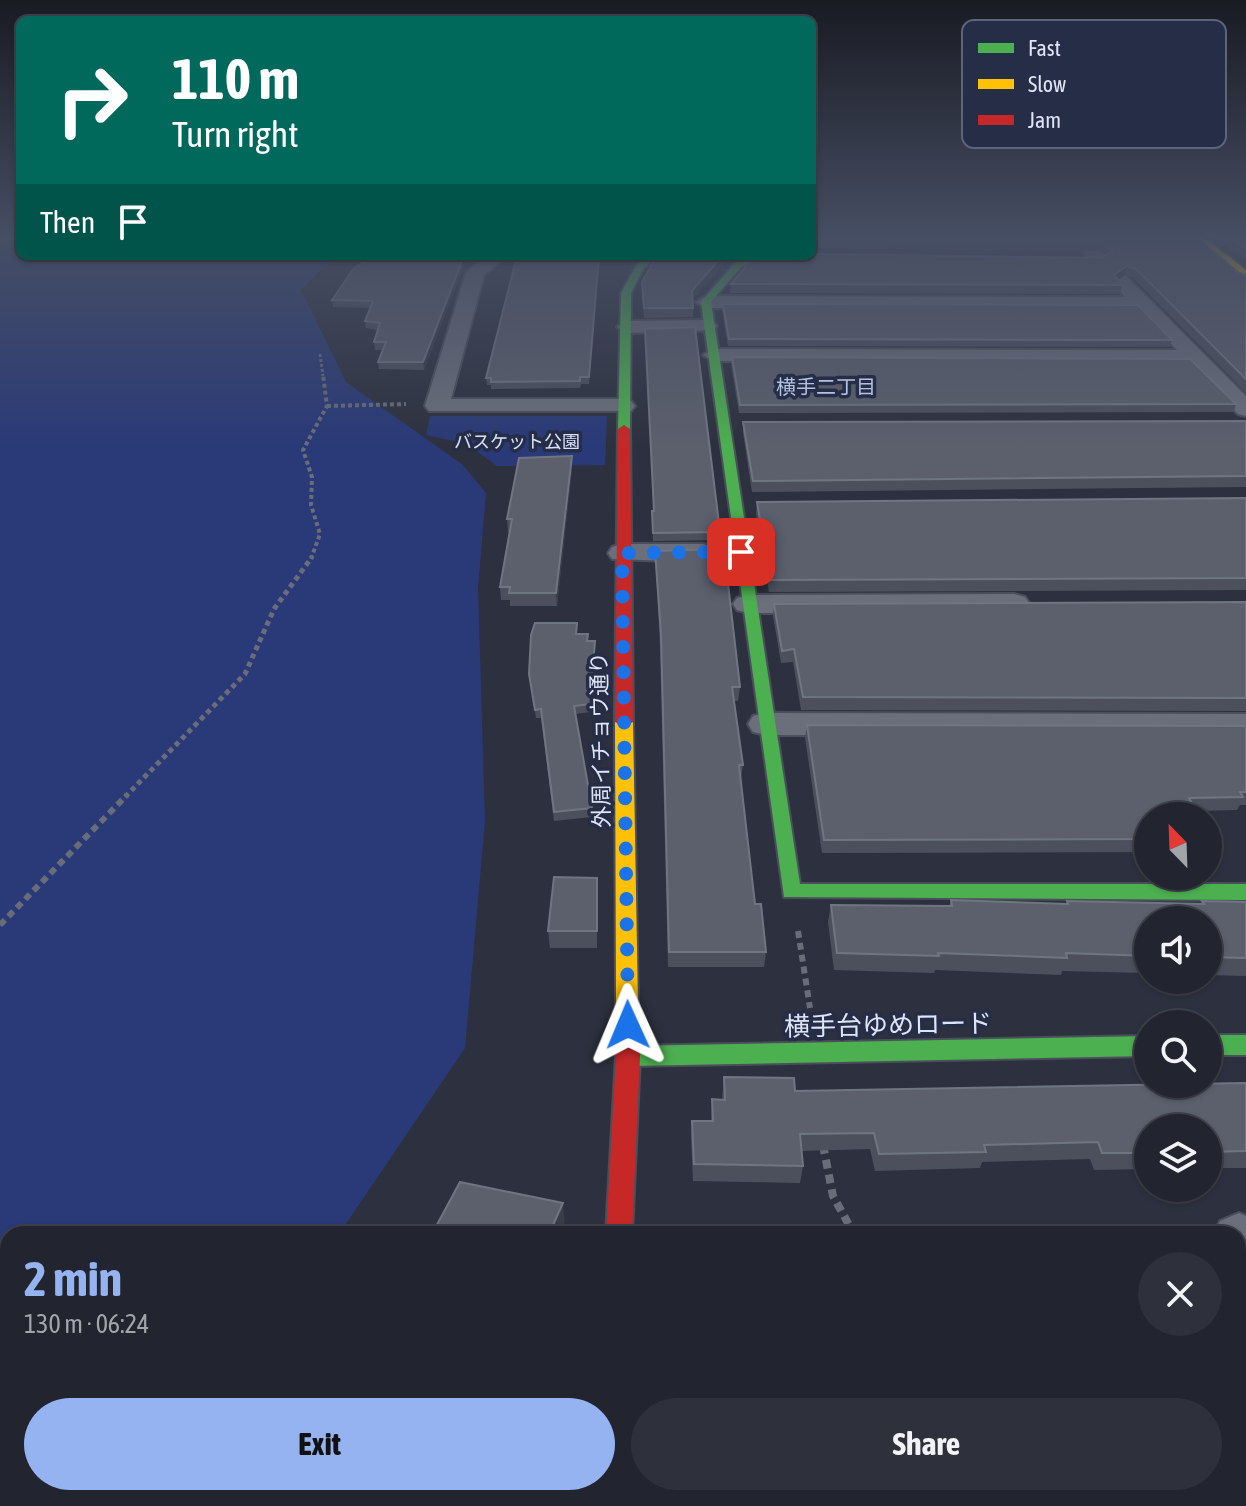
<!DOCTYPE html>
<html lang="en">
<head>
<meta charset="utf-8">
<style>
	:root { --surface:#22252f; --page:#2e313b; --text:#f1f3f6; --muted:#a2a5aa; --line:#3f424b; --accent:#95b2f1 }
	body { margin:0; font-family:"Asap Condensed","Noto Sans JP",sans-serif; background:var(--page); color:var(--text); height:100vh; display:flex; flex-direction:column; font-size:30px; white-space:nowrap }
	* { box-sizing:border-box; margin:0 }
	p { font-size:26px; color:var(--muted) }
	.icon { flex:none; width:44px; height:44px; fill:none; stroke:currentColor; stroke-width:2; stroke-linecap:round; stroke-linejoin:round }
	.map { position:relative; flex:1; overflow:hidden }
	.details { position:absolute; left:0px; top:1226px; width:1246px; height:280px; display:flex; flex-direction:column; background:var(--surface); border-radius:24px 24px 0 0; box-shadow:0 2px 6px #0004,0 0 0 2px var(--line) }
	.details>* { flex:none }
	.guide { position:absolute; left:16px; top:16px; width:800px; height:244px; border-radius:12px; box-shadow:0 2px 6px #0004,0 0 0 2px var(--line); background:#00695c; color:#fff; overflow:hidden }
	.needle { width:52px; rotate:337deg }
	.controls { position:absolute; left:1134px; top:802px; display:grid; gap:16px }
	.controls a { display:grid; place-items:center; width:88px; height:88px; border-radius:50%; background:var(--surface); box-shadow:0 2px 6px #0004,0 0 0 2px var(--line); font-size:40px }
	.pin { position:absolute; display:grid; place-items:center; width:68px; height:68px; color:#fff; margin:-34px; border-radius:16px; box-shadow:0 4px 12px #0006 }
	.me { position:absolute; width:88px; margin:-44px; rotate:359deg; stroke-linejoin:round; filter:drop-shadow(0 0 6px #0008) }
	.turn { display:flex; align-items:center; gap:28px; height:168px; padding:0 24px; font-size:36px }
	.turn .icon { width:104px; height:104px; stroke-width:2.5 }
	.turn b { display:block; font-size:56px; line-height:68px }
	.then { display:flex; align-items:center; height:76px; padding:0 24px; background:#0003; gap:16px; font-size:30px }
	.round { display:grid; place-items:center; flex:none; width:84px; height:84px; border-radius:42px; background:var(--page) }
	.overview { display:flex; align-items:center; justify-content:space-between; height:136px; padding:0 24px }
	h1 { font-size:48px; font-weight:700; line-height:60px; color:var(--accent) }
	.button { display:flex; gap:16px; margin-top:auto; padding:16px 24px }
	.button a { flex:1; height:92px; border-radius:48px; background:var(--accent); color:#111; font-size:32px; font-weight:700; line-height:92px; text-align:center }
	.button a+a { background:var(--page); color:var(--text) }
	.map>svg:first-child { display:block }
	.green { fill:#2a3a78 }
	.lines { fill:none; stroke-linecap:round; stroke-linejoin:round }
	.street-casing { stroke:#4b4f5b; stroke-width:4 }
	.fast-casing { stroke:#4b4f5b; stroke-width:4 }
	.slow-casing { stroke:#4b4f5b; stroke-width:4 }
	.jam-casing { stroke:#4b4f5b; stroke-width:4 }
	.path-far4 { stroke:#696d79; stroke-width:3; stroke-dasharray:3 2; stroke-linecap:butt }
	.path-far3 { stroke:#696d79; stroke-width:4; stroke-dasharray:4 3; stroke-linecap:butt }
	.path-far2 { stroke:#696d79; stroke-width:5; stroke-dasharray:5 4; stroke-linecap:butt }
	.path-far1 { stroke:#696d79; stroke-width:6; stroke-dasharray:7 5; stroke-linecap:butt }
	.path { stroke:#696d79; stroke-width:8; stroke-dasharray:9 6; stroke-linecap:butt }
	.street { fill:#6b6f7c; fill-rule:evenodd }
	.fast { fill:#4caf50; fill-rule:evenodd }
	.slow { fill:#ffc107; fill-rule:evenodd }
	.jam { fill:#c62828; fill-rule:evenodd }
	.wall { fill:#4c505d }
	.shaded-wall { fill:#393d4a }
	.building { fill:#5c606d; stroke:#707582; stroke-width:2 }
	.route { stroke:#1a73e8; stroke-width:14; stroke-dasharray:0 25.2 }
	.labels { text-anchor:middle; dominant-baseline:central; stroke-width:7; stroke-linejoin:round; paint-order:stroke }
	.far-park-label { font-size:18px; fill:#d9e1f7; stroke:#252d47 }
	.far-neighbourhood-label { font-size:20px; fill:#b4c0e1; stroke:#252d47 }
	.street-label { font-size:22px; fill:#dfe5f6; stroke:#252d47 }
	.near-street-label { font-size:26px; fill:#dfe5f6; stroke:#252d47 }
	.key { fill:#252d47; stroke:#5d647c; stroke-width:2 }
	.key-label { font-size:22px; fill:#dfe5f6 }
</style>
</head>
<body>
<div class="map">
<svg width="1246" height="1506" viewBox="0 0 1246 1506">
	<rect width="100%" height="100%" fill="#2d313f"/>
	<!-- green -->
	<path class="green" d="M0,235H20V256H335L301,290L346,382L463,465L486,493L478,588L485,821L465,1048L339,1234H8V1498H142L130,1506H0Z
		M430,416H607L605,465L497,466L467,444L426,435Z"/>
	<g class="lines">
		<!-- street casing -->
		<g class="street-casing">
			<path id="street" d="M1066,235H1085L1246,396V416L1238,414L1189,363L714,361L703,355L714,349L1177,350L1137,309L706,308L696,302L706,296L1125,297Z
				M486,256H506L484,275L451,399H623L631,401L635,406L631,411H429L425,406L466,273Z
				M707,320L714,322L717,326L714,330L627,333L617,327L627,321Z
				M622,544H703L713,547L717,553L713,559L703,562L612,559L608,553L612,547Z
				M1014,594L1025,597L1029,603L1025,609L1014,612L748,613L737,610L733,604L737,598L748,595Z
				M765,713L1246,714V736L765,735L753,732L748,724L753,716Z
				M1239,1213L1246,1216V1282L1238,1279V1234H1214L1220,1221Z
				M819,1498H883L882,1506H818Z"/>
		</g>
		<!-- fast casing -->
		<g class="fast-casing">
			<path id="fast" d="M648,256H657L643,269L631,293L630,429L624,433L618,429L621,293L636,266Z
				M754,256H766L741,267L711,302L800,884H1246V900L784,897L701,302L735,263Z
				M1208,1035H1246V1055H1208Z
				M1148,1036V1056L628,1066L620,1063L616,1056L620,1049L628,1046Z"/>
		</g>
		<!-- slow casing -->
		<g class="slow-casing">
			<path id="slow" d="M1192,235H1201L1246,270V278Z
				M624,717L633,722L638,1005L635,1011L627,1014L619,1011L616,1005L615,722Z"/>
		</g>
		<!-- jam casing -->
		<g class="jam-casing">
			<path id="jam" d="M624,425L630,429L633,722L624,727L615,722L618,429Z
				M627,996L635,999L638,1005L640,1056L632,1234H606L616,1056V1005L619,999Z
				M540,1498H573L569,1506H537Z"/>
		</g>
		<!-- path-far4 -->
		<path class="path-far4" d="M320,354L323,376"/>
		<!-- path-far3 -->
		<path class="path-far3" d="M327,406L406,404
			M311,559L320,534L311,505L312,477L303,450L327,406L323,374"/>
		<!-- path-far2 -->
		<path class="path-far2" d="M125,797L245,674L274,609L312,557"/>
		<!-- path-far1 -->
		<path class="path-far1" d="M0,925L127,795
			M798,931L810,1008"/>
		<!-- path -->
		<path class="path" d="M823,1145L833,1196L854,1234"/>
		<!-- street -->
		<use href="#street" class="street"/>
		<!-- fast -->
		<use href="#fast" class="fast"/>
		<!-- slow -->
		<use href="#slow" class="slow"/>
		<!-- jam -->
		<use href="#jam" class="jam"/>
	</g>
	<!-- wall -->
	<path class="wall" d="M812,235H1194L1239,273L1246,275V393L1133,278L1125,275L1118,280L1122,285L1120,294L730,293L731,284L1101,258L1105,256L1099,251L812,248Z
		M1214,235H1246V260Z
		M374,256H467L424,370L379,369L378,362L383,350H375L374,342L378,330L366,328L365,321L370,308L333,307L332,300Z
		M599,256L589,384H581L580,388L491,389V385H487L486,378Z
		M728,258L693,299V317L644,318L642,291Z
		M723,304L1172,340L1170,347L728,346L722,311Z
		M732,357L1236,404L1234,412L739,413L731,364Z
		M1246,421V487L752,492L743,433V422Z
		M572,456V468L557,606H510V600H501L500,587L509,532H508L507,519Z
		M1246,498V590L769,592L756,514L757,502Z
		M652,511L720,532V540L653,541Z
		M655,551L740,687L738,701H734L743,765L741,779L755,904L766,952L764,967H668L660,647Z
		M1246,602V711L801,710L793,662L781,663L773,616L774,604Z
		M577,634L588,641L595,649L593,679L599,703V711L575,714L592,808V817L554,821L541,718H536L529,674Z
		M807,725L1246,726V805H1240L1237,810L1196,811L1148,816V852L822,853L805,738Z
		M597,878V948H550L548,931Z
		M951,900L1066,904L1067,901L1201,904L1202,901L1246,902V976L1208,975V920H1148V973L1062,971L1061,975L935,970L934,973L834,970L828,922L831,905L949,906Z
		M724,1077L795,1091L1246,1083V1168H1208V1128H1148V1169L1094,1170L1090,1159L982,1162L980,1168L875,1171L870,1149L802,1151L803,1166L800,1183L693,1181L691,1138L692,1121H711L712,1099L722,1100Z
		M916,1498H1238L1246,1506H961L960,1501H916Z"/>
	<!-- shaded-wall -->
	<path class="shaded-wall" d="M464,256H467L424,370L423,362Z
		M722,256H734L728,258L692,300V291Z
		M1127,266L1125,275L1112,284L1114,275Z
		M572,456V468L557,606L556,593Z
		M563,1203L565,1227L562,1234H549Z"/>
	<!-- building -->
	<path class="building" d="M812,235H1194L1239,273L1246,275V379L1136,269L1127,266L1114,275L1122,285L731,284L748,264L769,256H812V254L1101,258L1113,251L1101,242L813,240L812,241Z
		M1227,235H1246V249Z
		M374,256H464L423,362H378L386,342H374L380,323L365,321L373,301L332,300L354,268Z
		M517,256H599L589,377H580V381L491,382V378H486Z
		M659,256H722L692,291L693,308H644L642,282L652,264Z
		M723,304L1138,305L1172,340L729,339Z
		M695,327L720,532L653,533L652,511H654L645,329Z
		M732,357L1190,359L1236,404L740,405Z
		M1246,421V476L753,481L743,422Z
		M572,456L556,593H509L510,587H500L512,519H507L519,458Z
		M1246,498V578L770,580L757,502Z
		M724,549L740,687H732L743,765H739L755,904H761L766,952H669L661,634L655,551Z
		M1246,602V698L803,697L794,649L782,651L774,604Z
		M535,623H577L576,634H588L587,641H595L592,677L599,703L574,706L592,808L554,812L541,709L535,710L529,674L531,635Z
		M807,725L1246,726V792H1240L1243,797L1189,798L1199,816H1148V839L824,840Z
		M554,877L597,878V931H548Z
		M951,900L1068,904L1067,901L1204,904L1202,901L1246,902V958L1208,957V920H1148V956L1066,953L1067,958L938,953L939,956L837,953L831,905L952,906Z
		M724,1077L794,1078L795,1091L1246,1083V1151L1208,1152V1128H1148V1153H1102L1098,1142L984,1145L986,1152L879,1154L874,1133L800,1134L803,1166L694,1164L692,1121H713L712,1099L725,1100Z
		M460,1182L563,1203L549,1234H432Z
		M1238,1447H1246V1506H971L969,1498H1238Z
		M637,1498H749L747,1506H634Z"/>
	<!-- sky -->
	<linearGradient id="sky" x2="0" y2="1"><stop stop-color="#191b23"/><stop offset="0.53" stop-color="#464e63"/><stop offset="1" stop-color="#464e63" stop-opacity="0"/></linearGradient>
	<rect width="1246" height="446" fill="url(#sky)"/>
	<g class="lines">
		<!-- route -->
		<path class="route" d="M628,1025L622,553L741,552"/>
	</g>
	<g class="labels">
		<!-- far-park labels -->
		<g class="far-park-label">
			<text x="517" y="441">バスケット公園</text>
		</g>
		<!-- far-neighbourhood labels -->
		<g class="far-neighbourhood-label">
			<text x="826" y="386">横手二丁目</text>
		</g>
		<!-- street labels -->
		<g class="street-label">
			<text transform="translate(600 740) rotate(-91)">外周イチョウ通り</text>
		</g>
		<!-- near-street labels -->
		<g class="near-street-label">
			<text transform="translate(888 1025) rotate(-1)">横手台ゆめロード</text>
		</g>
	</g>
	<!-- legend -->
	<rect x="962" y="20" width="264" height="128" rx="12" class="key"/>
	<rect x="978" y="43" width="36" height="10" fill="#4caf50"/>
	<rect x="978" y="79" width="36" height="10" fill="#ffc107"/>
	<rect x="978" y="115" width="36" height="10" fill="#c62828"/>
	<g class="key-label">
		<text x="1028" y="56">Fast</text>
		<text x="1028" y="92">Slow</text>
		<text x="1028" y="128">Jam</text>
	</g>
</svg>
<div class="controls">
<a><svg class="needle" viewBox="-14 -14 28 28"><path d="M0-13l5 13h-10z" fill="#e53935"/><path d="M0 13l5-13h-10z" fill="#a2a5aa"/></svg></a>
<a><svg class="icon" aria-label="sound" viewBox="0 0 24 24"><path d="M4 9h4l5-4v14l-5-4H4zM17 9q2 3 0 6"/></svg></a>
<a><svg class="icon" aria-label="search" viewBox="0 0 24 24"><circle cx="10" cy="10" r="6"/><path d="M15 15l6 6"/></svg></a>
<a><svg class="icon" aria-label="layers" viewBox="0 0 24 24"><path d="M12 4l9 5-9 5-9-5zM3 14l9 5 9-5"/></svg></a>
</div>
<div class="pin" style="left:741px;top:552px;background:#d93025"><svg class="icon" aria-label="arrive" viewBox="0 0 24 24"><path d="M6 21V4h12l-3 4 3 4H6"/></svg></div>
<svg class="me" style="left:628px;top:1025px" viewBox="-20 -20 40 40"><path d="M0-17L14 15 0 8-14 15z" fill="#1a73e8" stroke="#fff" stroke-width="4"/></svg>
<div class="guide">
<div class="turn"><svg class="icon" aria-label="right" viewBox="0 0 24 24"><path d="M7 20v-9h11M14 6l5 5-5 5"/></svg><div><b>110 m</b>Turn right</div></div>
<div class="then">Then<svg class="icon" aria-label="arrive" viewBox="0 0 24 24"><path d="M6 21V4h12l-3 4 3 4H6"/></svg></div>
</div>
<section class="details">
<div class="overview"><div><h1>2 min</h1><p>130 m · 06:24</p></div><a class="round"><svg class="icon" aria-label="close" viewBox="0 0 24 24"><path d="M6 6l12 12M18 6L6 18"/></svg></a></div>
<div class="button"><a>Exit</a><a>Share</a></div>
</section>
</div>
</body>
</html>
